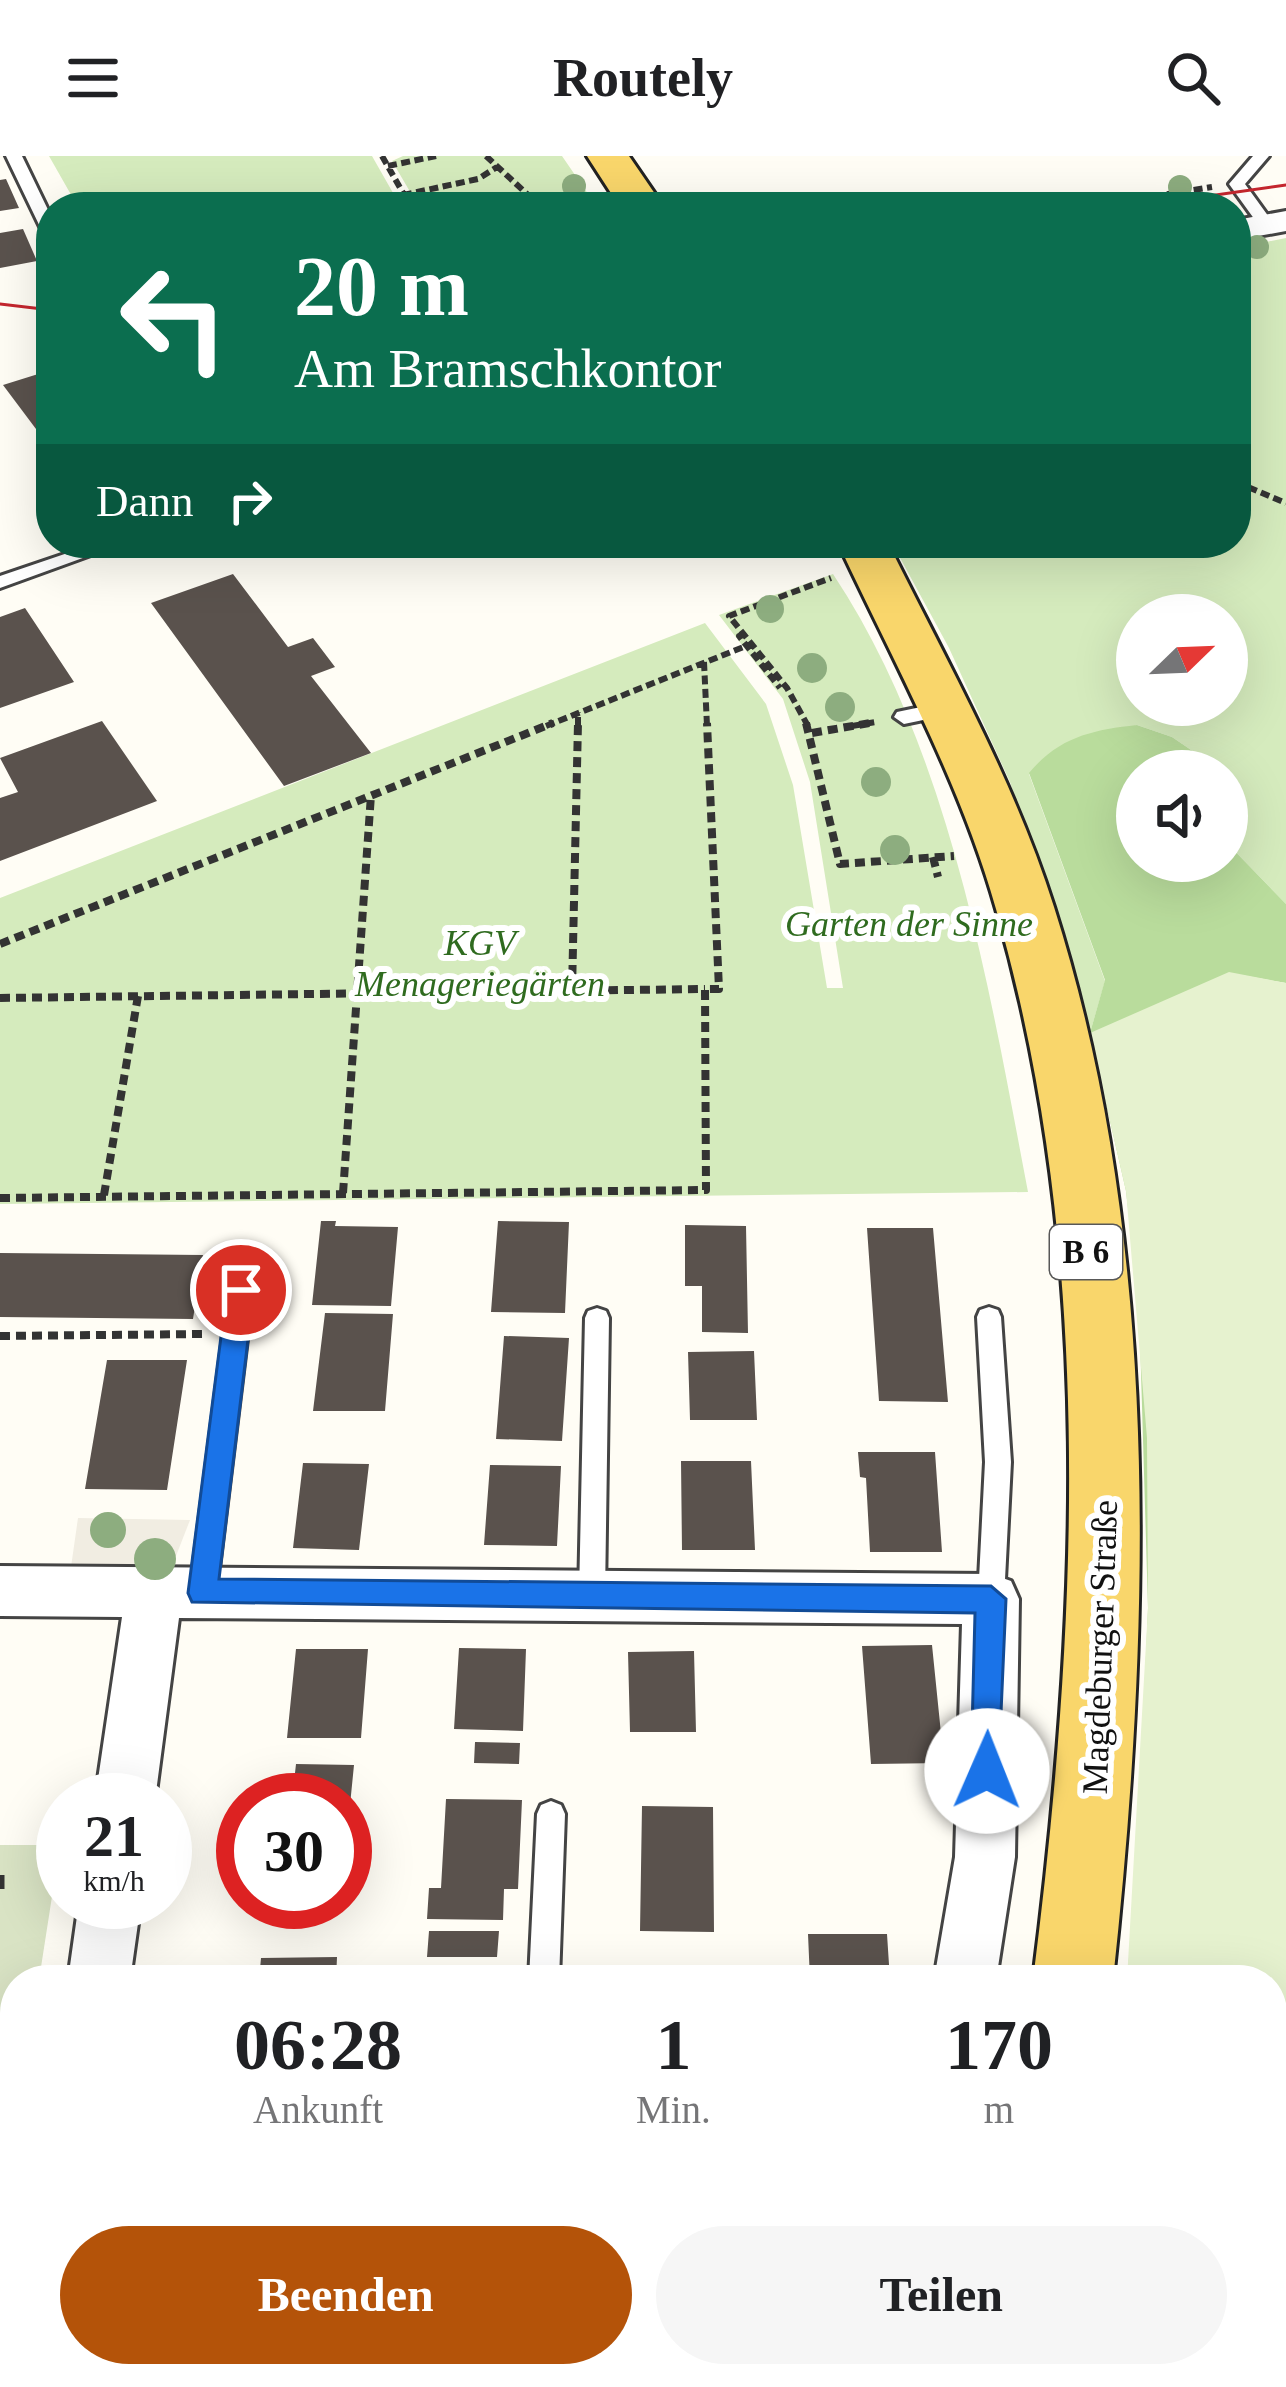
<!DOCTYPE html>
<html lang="de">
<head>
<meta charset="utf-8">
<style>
	:root { --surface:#fff; --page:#f6f6f6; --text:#202124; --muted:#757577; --accent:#b45309 }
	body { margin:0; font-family:Georgia,serif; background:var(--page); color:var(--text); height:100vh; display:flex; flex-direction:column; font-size:45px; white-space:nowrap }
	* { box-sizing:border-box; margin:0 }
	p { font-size:39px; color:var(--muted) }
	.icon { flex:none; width:66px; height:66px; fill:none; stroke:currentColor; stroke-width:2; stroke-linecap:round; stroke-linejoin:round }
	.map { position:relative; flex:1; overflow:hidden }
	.drawer { position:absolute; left:0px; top:1809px; width:1287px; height:423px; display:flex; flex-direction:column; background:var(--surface); border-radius:48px 48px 0 0; box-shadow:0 12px 48px #0002 }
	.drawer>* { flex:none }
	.guide { position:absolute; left:36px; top:36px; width:1215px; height:366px; border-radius:48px; box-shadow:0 12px 48px #0002; background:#0b6e4f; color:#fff; overflow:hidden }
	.needle { width:78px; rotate:67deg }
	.tools { position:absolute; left:1116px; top:438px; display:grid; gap:24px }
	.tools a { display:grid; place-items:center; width:132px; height:132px; border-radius:50%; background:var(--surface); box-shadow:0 12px 48px #0002; font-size:60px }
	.speed { position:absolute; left:36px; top:1617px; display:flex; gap:24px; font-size:60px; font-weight:700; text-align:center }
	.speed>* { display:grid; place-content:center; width:156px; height:156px; border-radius:50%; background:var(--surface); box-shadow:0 12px 48px #0002; line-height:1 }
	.speed small { font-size:30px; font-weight:400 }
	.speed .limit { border:18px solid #d22; background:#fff; color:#111 }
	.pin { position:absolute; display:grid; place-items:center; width:102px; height:102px; color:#fff; margin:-51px; border:6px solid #fff; border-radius:50%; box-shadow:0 3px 12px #0007 }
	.me { position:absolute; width:132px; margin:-66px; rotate:1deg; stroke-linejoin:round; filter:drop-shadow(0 0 9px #0008) }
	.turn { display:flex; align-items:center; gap:42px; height:252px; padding:0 60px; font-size:54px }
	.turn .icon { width:156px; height:156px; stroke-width:2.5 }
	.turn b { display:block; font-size:84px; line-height:102px }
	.then { display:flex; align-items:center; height:114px; padding:0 60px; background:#0003; gap:24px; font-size:45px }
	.eta { display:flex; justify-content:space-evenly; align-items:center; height:204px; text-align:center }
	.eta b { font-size:72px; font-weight:600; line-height:84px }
	.action { display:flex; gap:24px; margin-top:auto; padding:24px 60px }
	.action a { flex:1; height:138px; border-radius:72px; background:var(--accent); color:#fff; font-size:48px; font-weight:600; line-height:138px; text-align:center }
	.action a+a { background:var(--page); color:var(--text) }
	header { display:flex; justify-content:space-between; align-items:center; height:156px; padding:0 60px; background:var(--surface); font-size:54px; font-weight:600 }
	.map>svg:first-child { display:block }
	.green { fill:#d5ebbd; fill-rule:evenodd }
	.forest { fill:#b9dc9c }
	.cemetery { fill:#d9e3c4 }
	.pitch { fill:#e6f2cf }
	.plaza { fill:#f1ede2 }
	.building { fill:#5a524d }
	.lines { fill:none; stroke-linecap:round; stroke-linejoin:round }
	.lane-casing { stroke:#444; stroke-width:6 }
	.street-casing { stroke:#444; stroke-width:6 }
	.primary-casing { stroke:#222; stroke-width:6 }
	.path-far2 { stroke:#333; stroke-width:6; stroke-dasharray:9 4.5; stroke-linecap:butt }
	.path-far1 { stroke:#333; stroke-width:8; stroke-dasharray:10 6; stroke-linecap:butt }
	.path { stroke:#333; stroke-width:9; stroke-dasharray:15 8; stroke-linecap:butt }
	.lane { fill:#fff; fill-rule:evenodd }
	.street { fill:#fff; fill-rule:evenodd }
	.primary { fill:#f9d66b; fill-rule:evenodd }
	.tram { stroke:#c4262e; stroke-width:3 }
	.tree { fill:#8dad7f }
	.route { fill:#1a73e8; stroke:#114b97; stroke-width:3 }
	.labels { text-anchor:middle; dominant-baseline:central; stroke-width:12; stroke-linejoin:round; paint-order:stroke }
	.shield { fill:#fff; stroke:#585858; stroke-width:3 }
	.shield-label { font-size:33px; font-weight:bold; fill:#111 }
	.park-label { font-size:36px; font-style:italic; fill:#2f6b1f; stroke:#fff }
	.street-label { font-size:36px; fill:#111; stroke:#fff }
</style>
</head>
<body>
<header><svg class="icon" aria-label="menu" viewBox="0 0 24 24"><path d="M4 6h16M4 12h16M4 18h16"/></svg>Routely<svg class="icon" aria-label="search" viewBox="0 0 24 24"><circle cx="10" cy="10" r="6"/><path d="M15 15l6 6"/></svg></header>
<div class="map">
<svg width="1286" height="2231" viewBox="0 0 1286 2231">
	<rect width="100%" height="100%" fill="#fffdf5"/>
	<!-- green -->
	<path class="green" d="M49,0H372L401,51H78Z
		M403,0H562L597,51H419L392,5Z
		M1286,82V748L1227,687V615H1203L1200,600L1172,581L1137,569L1029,618L1105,825L1090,877L1010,626L949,492L892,387H1236V92ZM1137,459H1227V549H1137Z
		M833,418C950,594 989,831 1028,1036L0,1048V742L705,467L766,548L793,629L827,832H843L810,626L783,543L719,459Z
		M1286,2184V2231H1127L1118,2217H1272V2197Z"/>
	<!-- forest -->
	<path class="forest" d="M1137,569L1172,581L1200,600L1203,615H1137V705H1227V687L1286,748V827L1229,817L1286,960V2184L1272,2197V1824H1126L1135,1758L1148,1452L1139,1149L1126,1035L1090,877L1105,824L1029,617C1059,581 1092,574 1137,569Z"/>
	<!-- cemetery -->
	<path class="cemetery" d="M0,1689H60L39,1824H15V1973L0,2068Z"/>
	<!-- pitch -->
	<path class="pitch" d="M1229,816L1286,827V2197L1272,2195V1824H1127L1148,1452L1147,1282L1126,1035L1090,877Z"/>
	<!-- plaza -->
	<path class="plaza" d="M78,1362L190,1364L176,1400L146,1414L71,1411Z"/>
	<!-- building -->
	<path class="building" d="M6,23L19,52L0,55V24Z
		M23,73L37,105L0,112V77Z
		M51,214V293L3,229Z
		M233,418L288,491L313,482L335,511L311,520L371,597L284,630L151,447Z
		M25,452L74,526L0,552V461Z
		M102,565L157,645L0,705V642L18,636L0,602Z
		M321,1065H336L335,1070L398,1071L391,1150L312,1149Z
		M498,1065L569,1066L565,1157L491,1156Z
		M685,1069L746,1070L748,1177L702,1176V1130H685Z
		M867,1072H933L948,1246L879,1245Z
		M0,1097L203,1099L193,1163L0,1161Z
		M325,1157L393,1158L385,1255H313Z
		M504,1180L569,1182L562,1285L496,1283Z
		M754,1195L757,1264H690L688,1196Z
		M107,1204H187L167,1334L85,1333Z
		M858,1296H935L942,1396H870L866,1322L860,1321Z
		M681,1305H751L755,1394H682Z
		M303,1307L369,1308L359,1394L293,1392Z
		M490,1309L561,1310L557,1390L484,1389Z
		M932,1489L944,1607L871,1608L862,1490Z
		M459,1492L526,1493L523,1575L454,1573Z
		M296,1493H368L361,1582H287Z
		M694,1495L696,1576H630L628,1496Z
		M475,1586L520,1587L519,1608L474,1607Z
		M296,1608L354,1609L349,1659L345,1644H292Z
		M446,1643L522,1644L518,1733H504L503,1764L427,1763L429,1732H441Z
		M642,1650L713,1651L714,1776L640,1775Z
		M429,1775H499L497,1801H427Z
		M808,1778H887L890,1824H810Z
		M337,1801L336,1824H259L261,1802Z
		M641,1811L721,1812V1824H641Z
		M222,2217H302L300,2231H221Z"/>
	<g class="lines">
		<!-- lane casing -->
		<g class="lane-casing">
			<path id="lane" d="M6,0H22L51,60V82L43,77Z
				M1253,0H1269L1245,28L1274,68L1266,73L1260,71L1229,28Z
				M97,387H124L0,432V420Z
				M945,546L952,548V558L904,568L894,561L897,556Z
				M241,1124L250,1127L253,1134L216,1437L212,1445L203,1449L194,1445L190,1437L229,1134L232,1127Z
				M989,1151L998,1154L1001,1161L1011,1306L1004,1443L1000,1451L991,1455L982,1451L978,1443L985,1306L977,1161L980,1154Z
				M597,1152L606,1155L609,1162L605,1440L601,1448L592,1452L583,1448L579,1440L585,1162L588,1155Z
				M551,1645L561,1649L565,1658L559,1824H529L537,1658L541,1649Z
				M329,2217H361L360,2231H328Z
				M867,2217H899L896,2231H864Z"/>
		</g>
		<!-- street casing -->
		<g class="street-casing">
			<path id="street" d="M1286,55V75L1236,84V64Z
				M0,1410L991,1418L1011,1425L1019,1443L1015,1701L996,1824H934L955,1701L962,1468L179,1462L155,1644H95L122,1461L0,1460Z
				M79,1746H141L130,1824H68Z"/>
		</g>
		<!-- primary casing -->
		<g class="primary-casing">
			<path id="primary" d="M587,0H629L664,51H620Z
				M838,387H888C947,506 1014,624 1054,751C1162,1090 1151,1474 1113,1824H1033C1078,1472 1096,1098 996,753C960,625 894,507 838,387Z
				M954,2217H1044L1041,2231H951Z"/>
		</g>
		<!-- path-far2 -->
		<path class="path-far2" d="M382,0L411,51
			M486,0L541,51
			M388,10L436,0
			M403,39L478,23L497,11
			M1087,51L1212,31
			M1236,326L1286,347
			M744,479L739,480L780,532
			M704,506L707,570
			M546,570L746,490
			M578,570V556
			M808,570L787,532L729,460L831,422
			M852,570L876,566"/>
		<!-- path-far1 -->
		<path class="path-far1" d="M806,567L840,708L954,700
			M812,577L870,567
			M933,701L938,721
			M0,788L553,567
			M572,835L578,567
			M0,842L705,833
			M343,1037L371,639
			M104,1039L138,840
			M0,1042L706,1034L705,833H719L707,567
			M0,1180L202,1178"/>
		<!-- path -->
		<path class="path" d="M0,1719V1733"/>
		<!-- lane -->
		<use href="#lane" class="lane"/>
		<!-- street -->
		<use href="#street" class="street"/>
		<!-- primary -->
		<use href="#primary" class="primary"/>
		<!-- tram -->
		<path class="tram" d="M1131,51L1286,29
			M0,148L51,154"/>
	</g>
	<!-- trees -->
	<g class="tree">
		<circle cx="574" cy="30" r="12"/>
		<circle cx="1180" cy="31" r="12"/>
		<circle cx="1257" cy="91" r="12"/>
		<circle cx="770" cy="453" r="14"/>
		<circle cx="812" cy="512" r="15"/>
		<circle cx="840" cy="551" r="15"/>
		<circle cx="876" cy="626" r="15"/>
		<circle cx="895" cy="694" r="15"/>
		<circle cx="108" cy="1374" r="18"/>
		<circle cx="155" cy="1403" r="21"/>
	</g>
	<!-- route -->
	<path class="route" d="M241,1123L254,1134L219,1423L991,1430L1006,1443L998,1625L987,1630L976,1625L971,1615L975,1457L192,1446L188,1437L227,1134Z"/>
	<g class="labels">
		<!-- shield labels -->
		<rect class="shield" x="1050" y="1069" width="72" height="54" rx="9"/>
		<g class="shield-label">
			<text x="1086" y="1096">B 6</text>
		</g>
		<!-- park labels -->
		<g class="park-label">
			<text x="909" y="768">Garten der Sinne</text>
			<text x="480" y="787">KGV<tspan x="480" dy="41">Menageriegärten</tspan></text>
		</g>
		<!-- street labels -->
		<g class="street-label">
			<text transform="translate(1100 1491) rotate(-88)">Magdeburger Straße</text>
		</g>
	</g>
</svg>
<div class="tools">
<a><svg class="needle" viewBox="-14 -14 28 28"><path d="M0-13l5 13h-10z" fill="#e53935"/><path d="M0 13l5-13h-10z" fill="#757577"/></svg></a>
<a><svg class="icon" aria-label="sound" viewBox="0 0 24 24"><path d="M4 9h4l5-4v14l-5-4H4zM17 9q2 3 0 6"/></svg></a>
</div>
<div class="speed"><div>21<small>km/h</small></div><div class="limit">30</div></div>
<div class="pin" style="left:241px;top:1134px;background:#d93025"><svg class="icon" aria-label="arrive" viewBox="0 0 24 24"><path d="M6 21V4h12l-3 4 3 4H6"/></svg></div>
<svg class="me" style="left:987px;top:1615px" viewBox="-20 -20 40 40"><circle r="19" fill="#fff"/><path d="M0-13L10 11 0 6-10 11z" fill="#1a73e8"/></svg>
<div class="guide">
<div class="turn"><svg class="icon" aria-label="left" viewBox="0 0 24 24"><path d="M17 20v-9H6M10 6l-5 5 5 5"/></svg><div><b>20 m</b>Am Bramschkontor</div></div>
<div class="then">Dann<svg class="icon" aria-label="right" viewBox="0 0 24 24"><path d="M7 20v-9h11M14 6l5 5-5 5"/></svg></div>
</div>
<section class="drawer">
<div class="eta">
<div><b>06:28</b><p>Ankunft</p></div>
<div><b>1</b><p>Min.</p></div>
<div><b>170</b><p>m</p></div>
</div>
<div class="action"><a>Beenden</a><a>Teilen</a></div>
</section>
</div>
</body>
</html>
